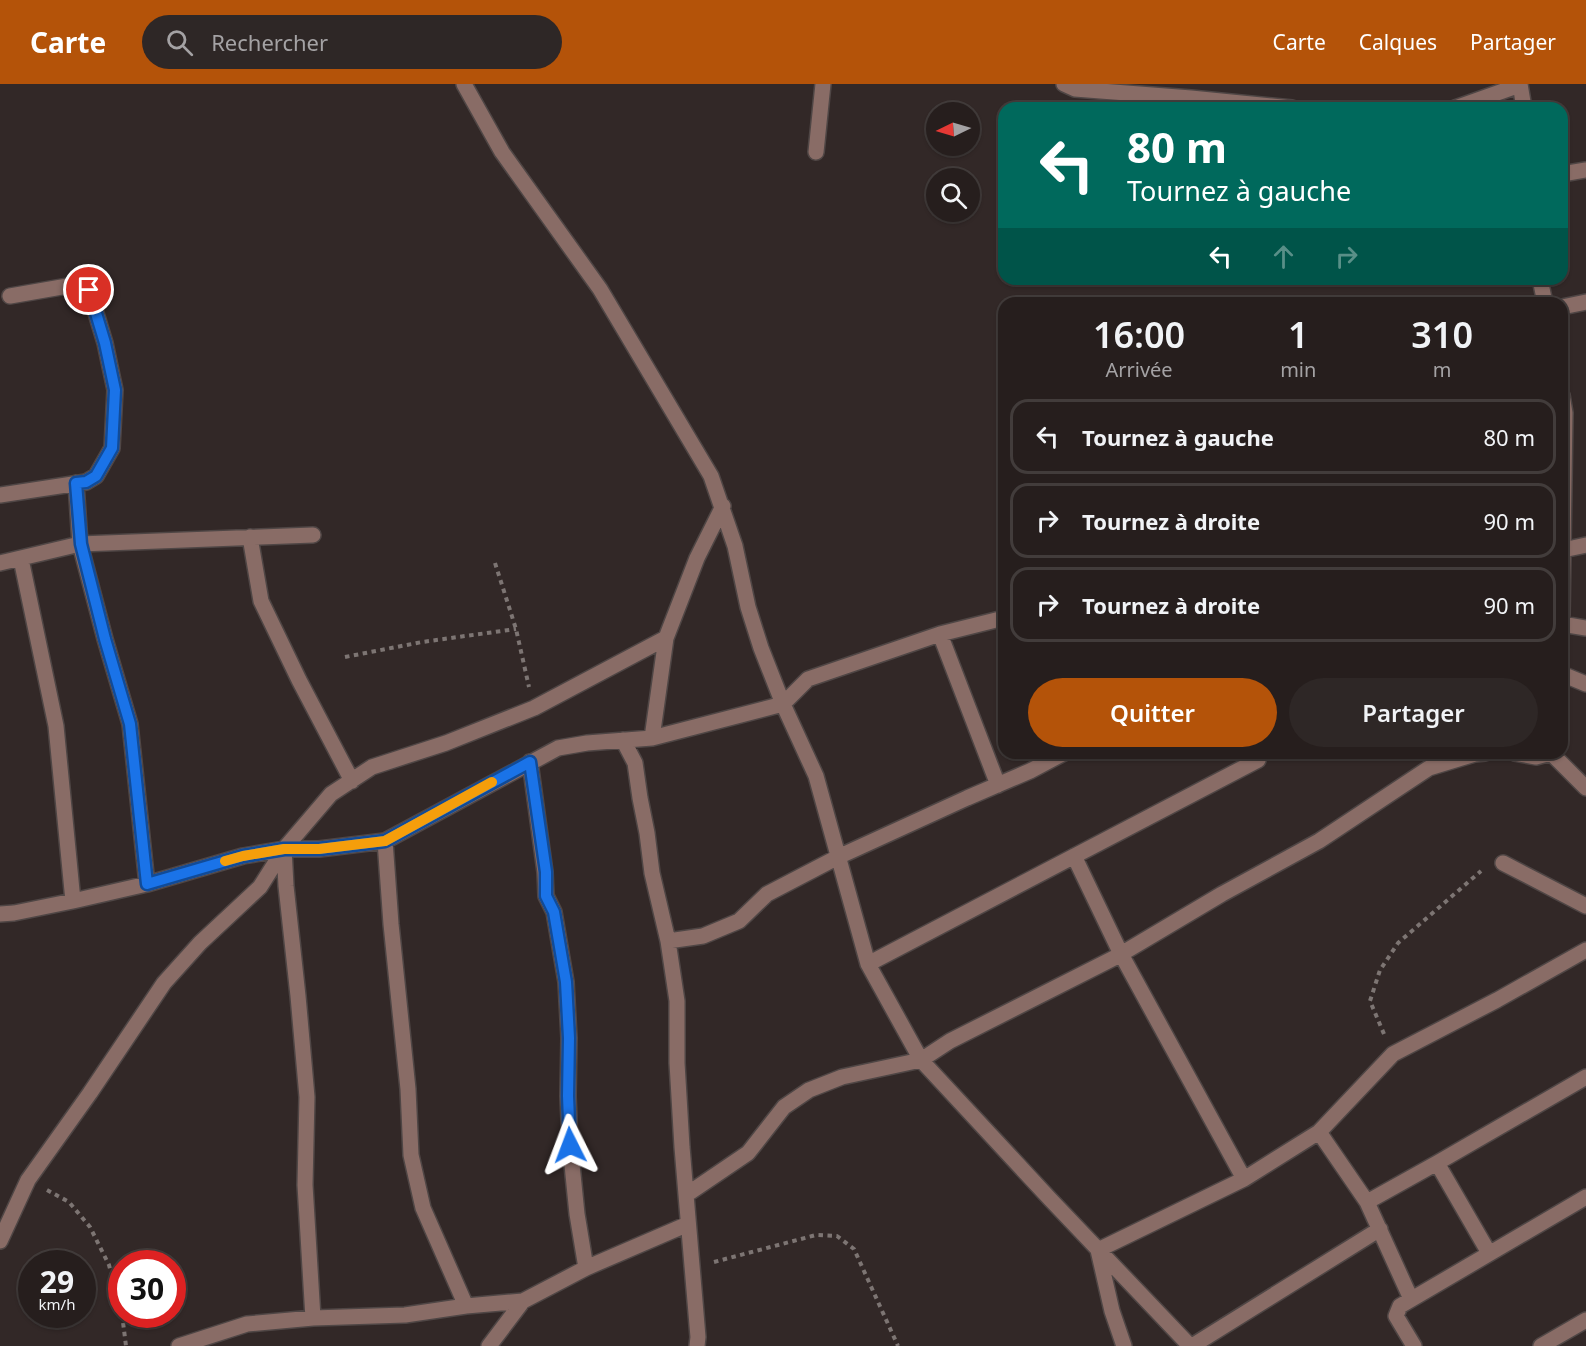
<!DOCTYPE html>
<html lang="fr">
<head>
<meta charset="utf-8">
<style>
	:root { --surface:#261e1d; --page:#2e2726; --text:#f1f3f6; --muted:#a4a2a4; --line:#423c3b; --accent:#b45309 }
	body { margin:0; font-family:"Noto Sans",sans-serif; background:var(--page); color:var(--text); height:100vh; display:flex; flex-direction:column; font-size:22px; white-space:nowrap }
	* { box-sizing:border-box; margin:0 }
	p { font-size:20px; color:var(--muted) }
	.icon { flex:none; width:33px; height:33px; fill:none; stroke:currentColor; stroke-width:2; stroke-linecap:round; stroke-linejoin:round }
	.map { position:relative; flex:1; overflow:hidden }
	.panel { position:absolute; left:998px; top:213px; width:570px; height:462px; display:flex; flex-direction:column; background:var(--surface); border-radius:18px; box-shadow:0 2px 4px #0004,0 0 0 2px var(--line) }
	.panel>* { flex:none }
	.banner { position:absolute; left:998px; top:18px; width:570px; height:183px; border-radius:18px; box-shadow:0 2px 4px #0004,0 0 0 2px var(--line); background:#00695c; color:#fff; overflow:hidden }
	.needle { width:39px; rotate:265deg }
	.controls { position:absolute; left:926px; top:18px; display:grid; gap:12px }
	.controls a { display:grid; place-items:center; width:54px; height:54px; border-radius:50%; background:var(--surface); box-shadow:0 2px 4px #0004,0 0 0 2px var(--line); font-size:30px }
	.speed { position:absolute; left:18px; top:1166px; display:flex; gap:12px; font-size:30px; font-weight:700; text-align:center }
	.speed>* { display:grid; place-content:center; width:78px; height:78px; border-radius:50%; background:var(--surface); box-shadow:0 2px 4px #0004,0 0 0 2px var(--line); line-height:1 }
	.speed small { font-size:15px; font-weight:400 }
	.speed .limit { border:9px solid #d22; background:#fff; color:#111 }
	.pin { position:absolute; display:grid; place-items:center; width:51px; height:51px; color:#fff; margin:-26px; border:3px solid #fff; border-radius:50%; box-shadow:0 2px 6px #0007 }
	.me { position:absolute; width:66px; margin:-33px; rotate:357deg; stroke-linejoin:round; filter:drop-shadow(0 0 4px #0008) }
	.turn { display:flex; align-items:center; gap:21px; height:126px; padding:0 30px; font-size:27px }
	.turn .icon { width:78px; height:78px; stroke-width:2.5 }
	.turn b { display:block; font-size:42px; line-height:51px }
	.lanes { display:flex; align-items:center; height:57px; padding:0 30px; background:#0003; justify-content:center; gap:30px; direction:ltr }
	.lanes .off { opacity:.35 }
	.eta { display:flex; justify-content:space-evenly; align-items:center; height:102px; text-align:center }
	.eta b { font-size:36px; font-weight:600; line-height:42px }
	.cta { display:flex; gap:12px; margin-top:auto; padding:12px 30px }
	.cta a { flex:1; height:69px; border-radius:36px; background:var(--accent); color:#fff; font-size:24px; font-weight:600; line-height:69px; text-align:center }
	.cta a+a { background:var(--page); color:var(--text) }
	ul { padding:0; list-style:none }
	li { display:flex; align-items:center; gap:18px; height:75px; margin:0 12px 9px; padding:0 18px; border:3px solid var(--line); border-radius:18px }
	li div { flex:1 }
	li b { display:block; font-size:22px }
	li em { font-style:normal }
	header { display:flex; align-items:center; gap:36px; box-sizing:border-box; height:84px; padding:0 30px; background:var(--accent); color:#fff }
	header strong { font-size:28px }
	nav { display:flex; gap:33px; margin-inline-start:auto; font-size:21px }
	.search { width:420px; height:54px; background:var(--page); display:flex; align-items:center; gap:15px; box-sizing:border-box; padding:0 21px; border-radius:33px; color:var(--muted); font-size:22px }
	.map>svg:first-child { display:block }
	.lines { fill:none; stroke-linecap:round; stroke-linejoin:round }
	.minor-casing { stroke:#4f4645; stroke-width:18 }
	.path { stroke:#7d7573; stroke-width:4; stroke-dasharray:4.5 4.5; stroke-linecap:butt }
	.minor { stroke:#896c66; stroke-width:15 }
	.route-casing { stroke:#114b97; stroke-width:15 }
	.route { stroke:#1a73e8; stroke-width:10 }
	.slow { stroke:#f59e0b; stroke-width:10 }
</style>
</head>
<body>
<header>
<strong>Carte</strong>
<div class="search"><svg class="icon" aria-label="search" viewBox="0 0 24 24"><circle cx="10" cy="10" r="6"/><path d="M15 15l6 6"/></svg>Rechercher</div>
<nav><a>Carte</a><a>Calques</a><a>Partager</a></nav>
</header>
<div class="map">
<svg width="1586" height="1262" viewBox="0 0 1586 1262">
	<rect width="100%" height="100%" fill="#322827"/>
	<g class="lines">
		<!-- minor casing -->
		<g class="minor-casing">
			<path id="minor" d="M464,0L502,68L600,205L711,392L735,462L748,523L761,564L783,620L816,692L868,880L921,976L1050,1115L1190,1262
				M1064,0L1075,5L1191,14L1292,24
				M1520,0L1524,24
				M1455,24L1520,1
				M816,68L823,0
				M1562,90L1586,86
				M1540,195L1545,219
				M1562,223L1586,218
				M1562,311L1565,329L1562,531
				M76,399L80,460L105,555L130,640L147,800
				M0,411L86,398L96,392L112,364L115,306L105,259L89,206L79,200L10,212
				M250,453L261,517L299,596L352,697
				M1563,466L1586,461
				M21,475L56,642L73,817
				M0,479L80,460L313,451
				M1562,540L1586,544
				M940,550L998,701
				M1562,590L1586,600
				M652,654L666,554L697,474L723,422
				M623,656L635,679L640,714L647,749L652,789L668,857L677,917V979L682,1063L698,1253L697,1262
				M1514,669L1536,673L1551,669
				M1551,669L1586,704
				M530,678L545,788L546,812L554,828L566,898L569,954L568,1012L570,1061L577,1130L586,1184
				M385,757L391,840L408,1005L411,1071L423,1124L466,1222
				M284,765H319L385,757L558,664L587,659L652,654L783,620L808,595L940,550L1004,534
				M284,765L286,802L298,912L307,1013L305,1101L313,1234
				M1074,772L1121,870L1244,1095
				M1503,779L1586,822
				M0,830L14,829L73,817L147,800L243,772L284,765L331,710L372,683L446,659L534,624L666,554
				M668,857L703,852L739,837L767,810L838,773L967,714L1030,687L1064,669
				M868,880L1258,676
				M1319,1048L1367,1118L1411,1215
				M1437,1079L1489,1169
				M686,1111L748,1069L784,1023L809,1006L842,993L921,976L950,957L1116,873L1222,810L1319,757L1429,684L1475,670L1485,669
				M1367,1118L1437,1079L1586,993
				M0,1157L28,1096L90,1009L164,899L200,859L260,803L284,765
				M179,1262L247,1240L313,1234L405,1231L466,1222L523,1217
				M489,1262L523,1217L586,1184L688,1140
				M1124,1262L1112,1227L1098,1166L1244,1095L1319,1048L1393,970L1497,916L1586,866
				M1192,1262L1380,1145
				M1414,1262L1396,1232L1400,1222L1586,1113
				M1541,1262L1586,1236"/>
		</g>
		<!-- path -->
		<path class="path" d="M495,479L516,545L529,603
			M345,573L422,558L516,545
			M1384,950L1370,917L1380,886L1398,859L1481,787
			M47,1106L69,1118L90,1143L109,1181L122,1229
			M714,1178L816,1151L837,1152L854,1165L898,1262
			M122,1230L126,1262"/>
		<!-- minor -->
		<use href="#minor" class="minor"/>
	</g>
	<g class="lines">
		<!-- route casing -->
		<g class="route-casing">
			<path id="route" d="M89,206L105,259L115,306L112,364L96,392L86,398L76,399L81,460L105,555L130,640L147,800L243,772L284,765H319L385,757L530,678L546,788V812L554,828L566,898L569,954L568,1012L570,1061"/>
		</g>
		<!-- route -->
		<use href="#route" class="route"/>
		<!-- slow -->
		<path class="slow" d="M225,777L243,772L284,765H319L385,757L492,698"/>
	</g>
</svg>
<div class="controls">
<a><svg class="needle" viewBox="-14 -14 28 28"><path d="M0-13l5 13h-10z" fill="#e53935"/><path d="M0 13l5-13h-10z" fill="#a4a2a4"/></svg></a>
<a><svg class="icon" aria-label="search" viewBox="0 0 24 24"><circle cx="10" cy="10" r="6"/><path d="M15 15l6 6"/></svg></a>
</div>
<div class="speed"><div>29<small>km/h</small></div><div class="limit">30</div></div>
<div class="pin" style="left:89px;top:206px;background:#d93025"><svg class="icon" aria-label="arrive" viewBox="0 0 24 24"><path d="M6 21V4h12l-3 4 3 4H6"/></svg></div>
<svg class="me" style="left:570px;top:1061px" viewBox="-20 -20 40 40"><path d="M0-17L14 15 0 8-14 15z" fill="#1a73e8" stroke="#fff" stroke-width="4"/></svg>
<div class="banner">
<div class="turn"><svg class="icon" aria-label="left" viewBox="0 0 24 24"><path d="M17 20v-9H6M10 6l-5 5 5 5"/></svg><div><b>80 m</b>Tournez à gauche</div></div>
<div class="lanes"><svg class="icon" aria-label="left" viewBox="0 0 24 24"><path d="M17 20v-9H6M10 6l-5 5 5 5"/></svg><svg class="icon off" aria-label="ahead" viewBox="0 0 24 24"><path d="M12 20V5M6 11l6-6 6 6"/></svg><svg class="icon off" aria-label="right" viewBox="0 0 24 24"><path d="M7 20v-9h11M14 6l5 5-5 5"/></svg></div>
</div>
<section class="panel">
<div class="eta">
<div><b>16:00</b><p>Arrivée</p></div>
<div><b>1</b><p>min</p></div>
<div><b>310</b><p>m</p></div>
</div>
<ul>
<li><svg class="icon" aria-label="left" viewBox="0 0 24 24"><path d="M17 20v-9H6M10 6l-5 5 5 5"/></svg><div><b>Tournez à gauche</b></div><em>80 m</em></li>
<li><svg class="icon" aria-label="right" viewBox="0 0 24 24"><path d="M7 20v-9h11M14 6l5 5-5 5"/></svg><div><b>Tournez à droite</b></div><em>90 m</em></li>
<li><svg class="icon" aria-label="right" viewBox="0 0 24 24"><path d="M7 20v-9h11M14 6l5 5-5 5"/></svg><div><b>Tournez à droite</b></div><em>90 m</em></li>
</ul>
<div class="cta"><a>Quitter</a><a>Partager</a></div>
</section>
</div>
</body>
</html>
